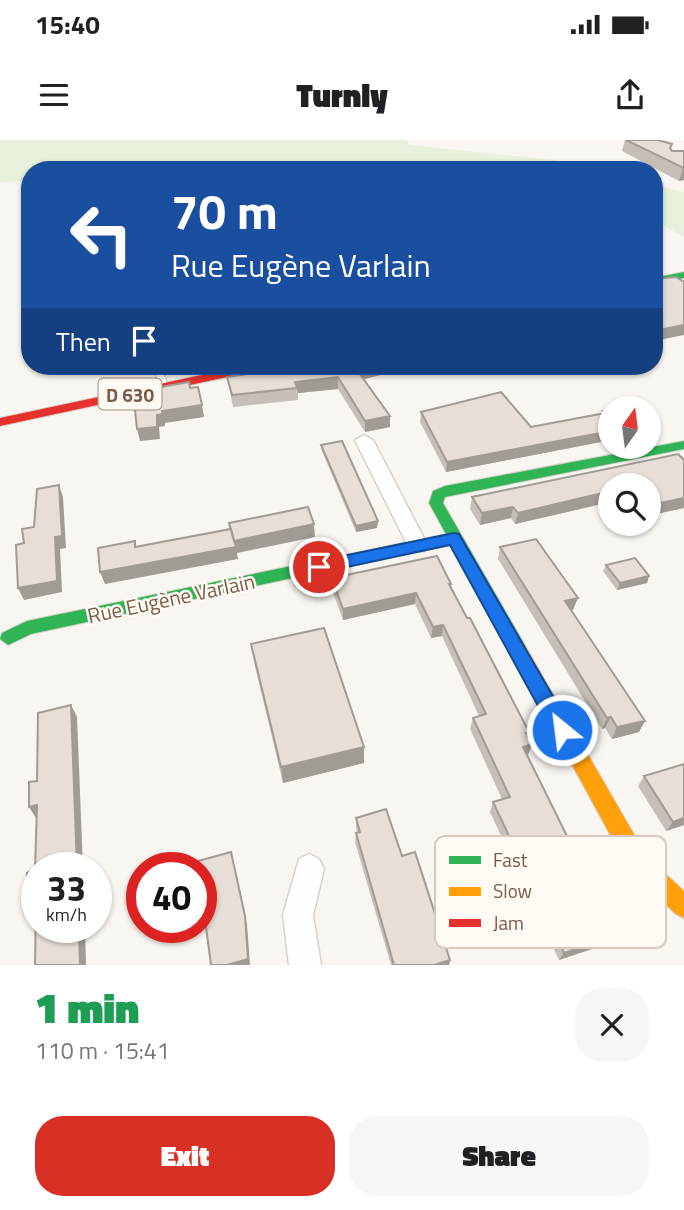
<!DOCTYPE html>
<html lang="en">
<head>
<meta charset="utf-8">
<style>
	:root { --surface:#fff; --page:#f6f6f6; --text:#202124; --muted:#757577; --accent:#d93025 }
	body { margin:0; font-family:"Titillium Web",sans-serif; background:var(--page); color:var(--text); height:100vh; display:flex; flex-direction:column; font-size:26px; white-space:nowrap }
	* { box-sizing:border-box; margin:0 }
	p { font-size:23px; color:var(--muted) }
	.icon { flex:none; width:38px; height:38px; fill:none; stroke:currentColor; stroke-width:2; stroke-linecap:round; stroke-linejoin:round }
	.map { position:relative; height:825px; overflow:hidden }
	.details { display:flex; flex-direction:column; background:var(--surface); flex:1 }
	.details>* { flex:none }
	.top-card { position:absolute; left:21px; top:21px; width:642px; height:214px; border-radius:28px; box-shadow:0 2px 5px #0004; background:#1a4fa0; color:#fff; overflow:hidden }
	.needle { width:46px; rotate:14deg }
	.controls { position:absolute; left:598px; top:256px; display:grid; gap:14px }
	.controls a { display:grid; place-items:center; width:63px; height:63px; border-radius:50%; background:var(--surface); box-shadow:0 2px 5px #0004; font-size:35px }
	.speed { position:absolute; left:21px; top:712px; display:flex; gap:14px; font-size:35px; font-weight:700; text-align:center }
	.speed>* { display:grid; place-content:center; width:91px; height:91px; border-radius:50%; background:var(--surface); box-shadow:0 2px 5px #0004; line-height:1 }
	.speed small { font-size:18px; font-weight:400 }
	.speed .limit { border:10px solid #d22; background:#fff; color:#111 }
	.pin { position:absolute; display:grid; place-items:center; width:60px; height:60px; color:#fff; margin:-30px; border:4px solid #fff; border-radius:50%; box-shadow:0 2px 7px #0007 }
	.me { position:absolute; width:77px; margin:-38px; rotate:331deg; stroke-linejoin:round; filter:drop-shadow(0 0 5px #0008) }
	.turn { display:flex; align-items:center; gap:24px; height:147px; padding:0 35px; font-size:32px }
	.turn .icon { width:91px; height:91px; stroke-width:2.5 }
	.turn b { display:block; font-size:49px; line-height:60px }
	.then { display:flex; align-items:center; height:66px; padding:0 35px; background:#0003; gap:14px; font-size:26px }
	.round { display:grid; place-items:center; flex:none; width:74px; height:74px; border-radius:28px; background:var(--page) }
	.overview { display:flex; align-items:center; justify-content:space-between; height:119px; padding:0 35px }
	h1 { font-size:42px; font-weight:800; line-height:52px; color:#1e9e55 }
	.button { display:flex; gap:14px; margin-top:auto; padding:14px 35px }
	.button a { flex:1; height:80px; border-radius:28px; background:var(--accent); color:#fff; font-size:28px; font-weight:800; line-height:80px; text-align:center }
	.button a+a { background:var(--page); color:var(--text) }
	.status { display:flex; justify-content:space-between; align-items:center; height:49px; padding:0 35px; background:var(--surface); direction:ltr }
	.status svg { height:19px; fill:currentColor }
	header { display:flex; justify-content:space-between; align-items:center; height:91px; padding:0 35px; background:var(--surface); font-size:32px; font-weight:800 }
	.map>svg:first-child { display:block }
	.green { fill:#e7f0db }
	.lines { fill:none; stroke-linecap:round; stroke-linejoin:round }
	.lane-casing { stroke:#d7d1cb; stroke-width:3 }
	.street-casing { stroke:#d7d1cb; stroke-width:3 }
	.fast-casing { stroke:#d9d2cb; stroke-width:2 }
	.slow-casing { stroke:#d9d2cb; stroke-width:2 }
	.jam-casing { stroke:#d9d2cb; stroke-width:2 }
	.lane { fill:#fefefd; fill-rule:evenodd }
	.street { fill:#fefefd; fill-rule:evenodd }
	.fast { fill:#30b455; fill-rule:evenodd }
	.slow { fill:#ff9f0a; fill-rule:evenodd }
	.jam { fill:#e5322d; fill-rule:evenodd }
	.wall { fill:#c6bfb9 }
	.shaded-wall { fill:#a19b96 }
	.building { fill:#e6ded7; stroke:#a19b96; stroke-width:2 }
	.route { fill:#1a73e8; stroke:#114b97; stroke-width:2 }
	.labels { text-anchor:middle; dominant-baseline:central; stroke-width:5; stroke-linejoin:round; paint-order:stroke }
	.shield { fill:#fffaf3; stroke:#a28b7f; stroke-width:2 }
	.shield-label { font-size:19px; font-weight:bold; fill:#7a5c4d }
	.street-label { font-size:21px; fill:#7a5c4d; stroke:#fffaf3 }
	.key { fill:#fffaf3; stroke:#d7cbc1; stroke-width:2 }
	.key-label { font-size:19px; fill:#7a5c4d }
</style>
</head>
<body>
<div class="status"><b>15:40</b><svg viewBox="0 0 49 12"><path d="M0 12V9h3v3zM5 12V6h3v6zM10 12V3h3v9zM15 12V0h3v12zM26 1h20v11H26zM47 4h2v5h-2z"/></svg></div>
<header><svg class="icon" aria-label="menu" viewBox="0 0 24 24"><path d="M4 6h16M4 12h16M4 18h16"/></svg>Turnly<svg class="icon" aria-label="share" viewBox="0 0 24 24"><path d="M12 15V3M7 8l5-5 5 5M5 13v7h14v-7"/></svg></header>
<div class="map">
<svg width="684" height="825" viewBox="0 0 684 825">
	<rect width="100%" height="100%" fill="#f9f5f0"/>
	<!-- green -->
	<path class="green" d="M0,0H406L409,5L554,20L605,30H30V41L0,42Z
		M654,45L684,52V97L661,84L655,85Z"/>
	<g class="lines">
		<!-- lane casing -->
		<g class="lane-casing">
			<path id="lane" d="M153,226H161L168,246L167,248H161L160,246Z"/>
		</g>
		<!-- street casing -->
		<g class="street-casing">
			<path id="street" d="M364,295L373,300L428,406L425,411H411L408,406L355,300Z
				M309,714L319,719L324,729L313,775L321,825H289L283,775L299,719Z"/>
		</g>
		<!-- fast casing -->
		<g class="fast-casing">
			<path id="fast" d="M684,132V138L654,144V138Z
				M684,301V309L445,357L443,363L526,507L523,512L517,514L511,512L451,404L31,494L8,505L0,499L2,493L27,481L446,394L429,363L433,351L445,346Z"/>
		</g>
		<!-- slow casing -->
		<g class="slow-casing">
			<path id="slow" d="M517,500L523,502L647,717L684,751V778L676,774L631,733L508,507L511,502Z"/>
		</g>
		<!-- jam casing -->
		<g class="jam-casing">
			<path id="jam" d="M244,226H266L260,230L0,286V278Z"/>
		</g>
		<!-- lane -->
		<use href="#lane" class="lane"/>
		<!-- street -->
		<use href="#street" class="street"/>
		<!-- fast -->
		<use href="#fast" class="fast"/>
		<!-- slow -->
		<use href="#slow" class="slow"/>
		<!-- jam -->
		<use href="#jam" class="jam"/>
	</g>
	<!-- wall -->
	<path class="wall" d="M625,0L672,4L671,9L672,11H684V40L679,41L622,11Z
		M281,226H412V227L364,239L390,287L365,292L338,249L298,253V260L233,267L227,237L282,230Z
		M611,270V300L446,332L420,282L421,272L531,287L603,274V271Z
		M321,305L378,381L377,388L356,392L322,311Z
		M684,320V368L651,375L649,374V345H611V362L515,384L511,378L480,385L470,369L472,357Z
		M500,407L573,470L571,471L639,592L612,599L605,588L602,589L498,419Z
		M606,425L649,436L647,443L617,450L603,431Z
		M332,438L451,448L529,592L528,595L532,604L528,615H527L607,777L606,780L607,804L559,820L490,672L493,662L502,659L470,589L473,578L479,576L442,496L431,498L415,464L343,480L332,450Z
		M251,504L364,607V623L283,643L254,522Z
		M644,636L684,685L666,691L638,646Z
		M356,678L402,716L450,820L449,825H391L355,702L356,693H357L356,687Z"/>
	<!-- shaded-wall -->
	<path class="shaded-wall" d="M683,28H684V40L679,41Z
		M684,185V195L654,201V191Z
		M373,226H412V227L357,241V230Z
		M338,237V249L298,253L295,242Z
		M202,265L204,277L165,283V286L159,287L160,299L140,301L137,289L162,271Z
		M390,276V287L365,292V281Z
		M611,291V300L446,332L447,322Z
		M59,345L63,357L66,408L60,409L62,452L24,460L18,448Z
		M611,351L610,362L515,384L518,373Z
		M684,358V368L651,375L655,364Z
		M513,367L511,378L480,385L482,373Z
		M378,381L377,388L356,392V386Z
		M314,384L315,397L237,413L238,419L105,444L100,432L234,401Z
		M649,436L647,443L617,450L620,443Z
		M416,453L415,464L343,480V469Z
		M578,458L573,470L561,473L565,461Z
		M443,485L442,496L431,498L433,487Z
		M71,565L77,577L83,728H77Z
		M611,577L605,588L602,589L607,578Z
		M645,581L639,592L612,599L617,587Z
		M532,604L528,615L519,617L523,607Z
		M364,607V623L283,643L281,627Z
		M37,665L44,676L36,678L29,667Z
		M684,678V685L666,691L673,682Z
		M231,712L247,785L250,825H227Z
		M36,763L37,774H35L27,765Z
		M79,788H85L86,825H80Z
		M613,796L607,804L559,820L564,813Z
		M450,820L449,825H434Z"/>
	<!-- building -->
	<path class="building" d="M626,0H658L672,4L670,8L672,11H684V28Z
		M654,123L656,139L676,137L684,142V185L654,191Z
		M282,226H373L357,230L390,276L365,281L338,237L295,242L297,248L232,255L227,237L283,229Z
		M189,242L190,248L198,247L202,265L162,271L163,274L157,275V287L137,289L133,252Z
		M501,252L531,287L605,273L603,271L611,270V291L447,322L421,272Z
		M342,301L378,381L356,386L321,305Z
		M678,314L684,320V358L655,364L649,357V345H611V351L518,373L513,367L482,373L472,357Z
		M59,345L62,396L55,397L57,441L18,448L16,405L24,403L22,389L34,387L37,349Z
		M308,367L314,384L234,401L229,383Z
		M231,389L236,407L100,432L98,408L135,401V407Z
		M536,399L578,458L565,461L645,581L617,587L611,577L607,578L500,407Z
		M437,416L451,444H449L467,478H470L529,592L526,593L532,604L523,607L607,777L605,778L613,796L564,813L493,662L510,657L473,578L486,574L443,485L433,487L416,453L343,469L332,438Z
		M635,418L649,436L620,443L606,425Z
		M324,488L364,607L281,627L251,504Z
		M71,565L77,728H37V788H79L80,825H35L36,763L27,765V733L35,730L37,665L29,667V642L37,641L38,573Z
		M684,624V678L673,682L644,636Z
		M386,669L402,716L415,712L450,820L434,825H394L356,693L360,692L356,678Z
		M231,712L245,776L248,819L227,825H211L201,749V728H199L198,721Z"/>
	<!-- route -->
	<path class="route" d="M454,393L459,394L569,584L572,590L569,597L562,599L555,597L450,405L319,433L311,427L319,421Z"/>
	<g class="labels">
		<!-- shield labels -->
		<rect class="shield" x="98.5" y="238.5" width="63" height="31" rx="5"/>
		<g class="shield-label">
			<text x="130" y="254">D 630</text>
		</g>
		<!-- street labels -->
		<g class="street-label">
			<text transform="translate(171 458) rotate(-12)">Rue Eugène Varlain</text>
		</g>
	</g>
	<!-- legend -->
	<rect x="435" y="696" width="231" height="112" rx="10" class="key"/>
	<rect x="449" y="716" width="32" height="8" fill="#30b455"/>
	<rect x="449" y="747" width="32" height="9" fill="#ff9f0a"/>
	<rect x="449" y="779" width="32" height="8" fill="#e5322d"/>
	<g class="key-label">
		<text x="493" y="727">Fast</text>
		<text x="493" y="758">Slow</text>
		<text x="493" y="790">Jam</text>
	</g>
</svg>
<div class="controls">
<a><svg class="needle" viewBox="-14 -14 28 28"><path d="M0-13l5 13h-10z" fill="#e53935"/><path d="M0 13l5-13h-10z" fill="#757577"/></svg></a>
<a><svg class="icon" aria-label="search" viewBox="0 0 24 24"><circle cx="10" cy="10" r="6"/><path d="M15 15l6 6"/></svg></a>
</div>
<div class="speed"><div>33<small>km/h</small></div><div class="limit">40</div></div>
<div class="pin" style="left:319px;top:427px;background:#d93025"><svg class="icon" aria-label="arrive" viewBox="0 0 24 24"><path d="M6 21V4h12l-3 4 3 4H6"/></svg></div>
<svg class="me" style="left:562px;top:590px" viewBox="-20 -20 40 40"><circle r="17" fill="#1a73e8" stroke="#fff" stroke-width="3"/><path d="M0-11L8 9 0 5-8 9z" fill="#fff"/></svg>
<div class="top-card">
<div class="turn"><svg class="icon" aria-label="left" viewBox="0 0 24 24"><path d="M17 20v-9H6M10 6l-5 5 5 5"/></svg><div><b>70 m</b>Rue Eugène Varlain</div></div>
<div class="then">Then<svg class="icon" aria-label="arrive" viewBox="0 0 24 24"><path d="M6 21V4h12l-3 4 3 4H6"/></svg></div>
</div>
</div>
<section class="details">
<div class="overview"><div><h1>1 min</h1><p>110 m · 15:41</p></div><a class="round"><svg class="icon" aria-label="close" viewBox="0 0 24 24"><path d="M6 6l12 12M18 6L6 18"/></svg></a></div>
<div class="button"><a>Exit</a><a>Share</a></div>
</section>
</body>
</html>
